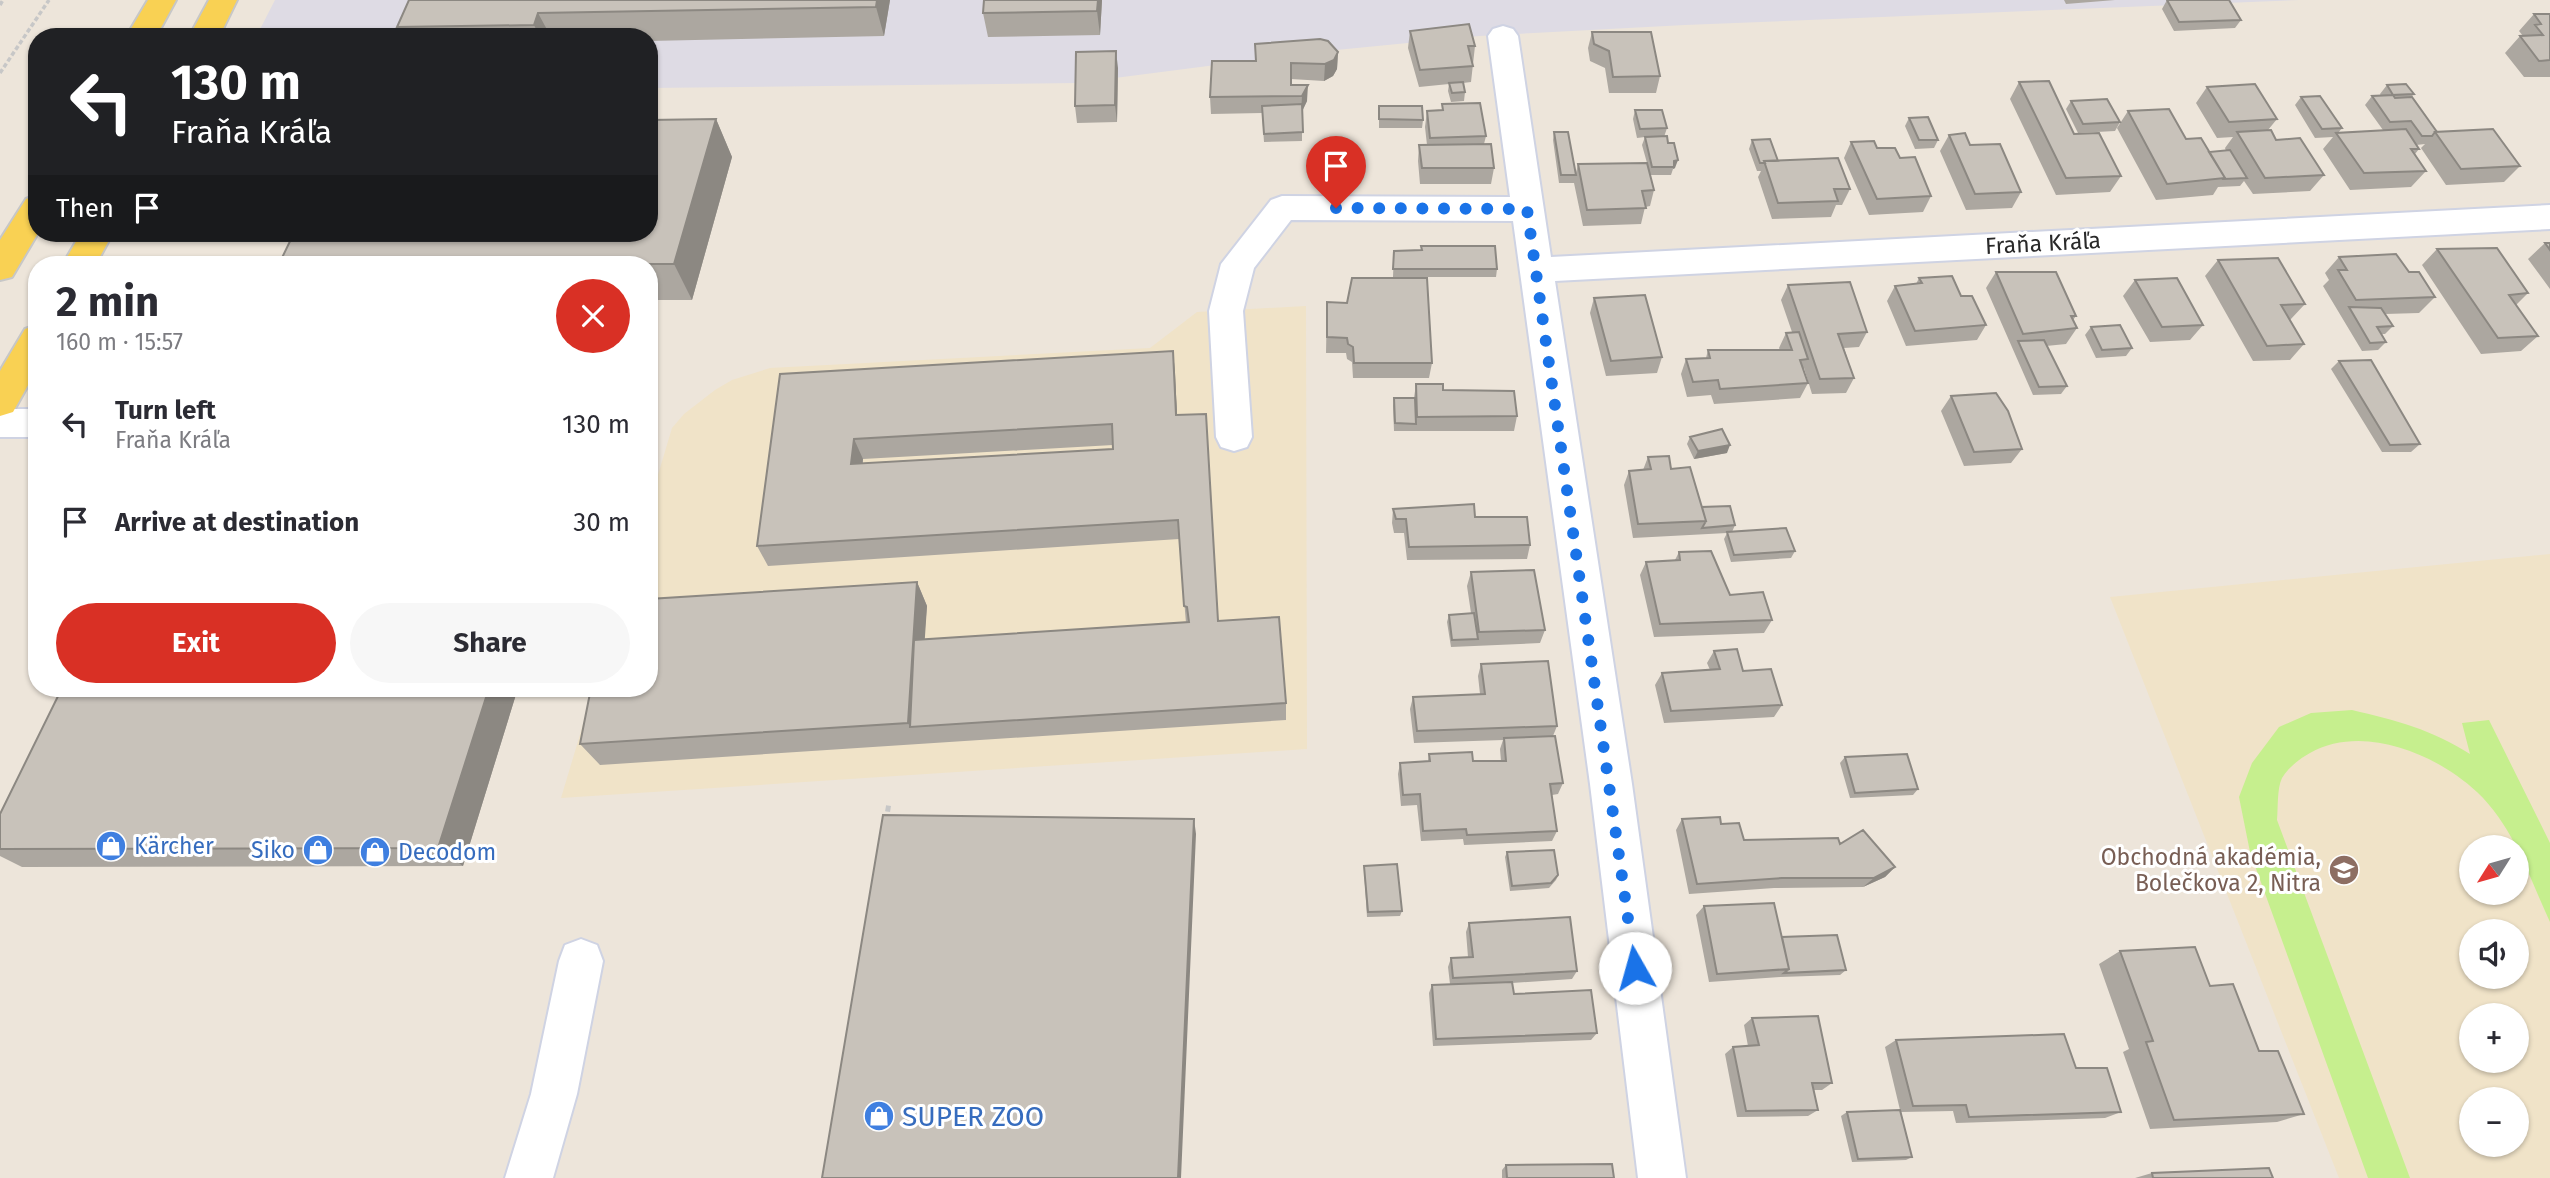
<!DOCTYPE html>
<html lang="en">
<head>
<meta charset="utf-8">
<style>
	:root { --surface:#fff; --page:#f7f7f7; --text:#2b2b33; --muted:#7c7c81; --accent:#d93025 }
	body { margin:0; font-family:"Fira Sans",sans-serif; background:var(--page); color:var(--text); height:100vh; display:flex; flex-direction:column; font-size:26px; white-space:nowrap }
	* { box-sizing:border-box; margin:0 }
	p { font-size:23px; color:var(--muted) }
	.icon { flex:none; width:38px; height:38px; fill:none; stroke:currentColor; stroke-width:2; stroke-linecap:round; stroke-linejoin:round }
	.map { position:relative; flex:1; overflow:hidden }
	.panel { position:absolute; left:28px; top:256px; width:630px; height:441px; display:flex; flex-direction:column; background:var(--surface); border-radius:28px; box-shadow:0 2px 5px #0004 }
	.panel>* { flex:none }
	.hud { position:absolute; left:28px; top:28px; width:630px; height:214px; border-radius:28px; box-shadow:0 2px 5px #0004; background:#202124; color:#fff; overflow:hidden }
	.needle { width:46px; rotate:233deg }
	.controls { position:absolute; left:2459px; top:835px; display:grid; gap:14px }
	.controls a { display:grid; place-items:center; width:70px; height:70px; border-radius:50%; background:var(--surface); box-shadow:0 2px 5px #0004; font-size:35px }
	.pin { position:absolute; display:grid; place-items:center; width:60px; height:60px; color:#fff; margin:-72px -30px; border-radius:50% 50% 50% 0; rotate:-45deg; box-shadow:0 0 7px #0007 }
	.pin .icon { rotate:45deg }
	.me { position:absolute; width:77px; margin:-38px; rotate:353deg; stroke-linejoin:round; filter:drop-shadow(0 0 5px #0008) }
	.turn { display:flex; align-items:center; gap:24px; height:147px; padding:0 28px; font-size:32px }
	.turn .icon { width:91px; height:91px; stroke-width:2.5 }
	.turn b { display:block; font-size:49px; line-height:60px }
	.then { display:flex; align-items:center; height:66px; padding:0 28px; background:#0003; gap:14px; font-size:26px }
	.round { display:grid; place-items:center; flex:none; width:74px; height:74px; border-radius:37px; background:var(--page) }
	.overview { display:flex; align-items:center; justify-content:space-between; height:119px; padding:0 28px }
	h1 { font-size:42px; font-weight:700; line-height:52px }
	.primary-button { display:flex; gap:14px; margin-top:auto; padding:14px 28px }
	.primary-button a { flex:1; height:80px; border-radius:42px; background:var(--accent); color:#fff; font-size:28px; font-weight:700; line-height:80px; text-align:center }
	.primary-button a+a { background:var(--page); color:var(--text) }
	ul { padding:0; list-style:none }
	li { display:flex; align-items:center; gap:21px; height:98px; padding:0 28px }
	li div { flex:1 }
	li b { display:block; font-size:26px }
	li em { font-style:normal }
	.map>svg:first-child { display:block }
	.industrial { fill:#dedbe4 }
	.education { fill:#f0e3c8; fill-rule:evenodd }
	.pitch { fill:#c6ef8e }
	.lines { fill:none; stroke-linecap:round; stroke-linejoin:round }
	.minor-casing { stroke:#cfd3e3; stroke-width:4 }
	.major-casing { stroke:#c7c7c7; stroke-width:4 }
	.path-far1 { stroke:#c7c7c7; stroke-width:3.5; stroke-dasharray:4.5 2.5; stroke-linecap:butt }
	.path { stroke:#c7c7c7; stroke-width:5; stroke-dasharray:6 3.5; stroke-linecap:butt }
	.minor { fill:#fff; fill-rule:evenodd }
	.major { fill:#f9d153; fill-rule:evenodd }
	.wall { fill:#aca7a0; fill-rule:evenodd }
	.shaded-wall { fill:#8c8882 }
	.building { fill:#c8c2ba; stroke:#8c8882; stroke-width:2; fill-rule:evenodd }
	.route { stroke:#1a73e8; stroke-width:12; stroke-dasharray:0 21.6 }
	.labels { text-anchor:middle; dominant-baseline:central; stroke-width:6; stroke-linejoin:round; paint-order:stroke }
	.street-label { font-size:23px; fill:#292929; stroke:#fff }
	.shop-label { font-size:23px; fill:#366cbe; stroke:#fff; text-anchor:start }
	.education-label { font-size:23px; fill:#785e54; stroke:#fff; text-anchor:end }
	.near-shop-label { font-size:28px; fill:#366cbe; stroke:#fff; text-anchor:start }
</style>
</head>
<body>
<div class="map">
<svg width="2550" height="1178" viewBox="0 0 2550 1178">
	<rect width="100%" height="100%" fill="#ede5da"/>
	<!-- industrial -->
	<path class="industrial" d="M275,0H2299L1685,25L1479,36L1316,52L1076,83L649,88V37H256Z"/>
	<!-- education -->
	<path class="education" d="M1306,306L1307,749L561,798L594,688H649V505L672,428L684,414L715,390L732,380L770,368L1150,348L1197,312Z
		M2550,554V1178H2339L2110,597ZM2471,847H2516V892H2471ZM2471,931H2516V976H2471ZM2471,1015H2516V1060H2471ZM2471,1099H2516V1144H2471Z"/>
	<!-- pitch -->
	<path class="pitch" d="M2352,710C2395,720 2433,730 2470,754L2462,723L2489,720L2550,843V922C2529,877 2514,827 2477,792C2436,754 2363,723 2310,753C2299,759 2289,767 2282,778C2277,788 2278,808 2277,820L2410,1178H2368L2250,852L2239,797L2252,763L2279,727L2311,713Z"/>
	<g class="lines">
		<!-- minor casing -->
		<g class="minor-casing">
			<path id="minor" d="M1503,26L1513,29L1518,36L1551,257L2550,205V229L1555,281L1632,784L1686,1178H1638L1590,784L1513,221L1291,220L1254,268L1243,311L1252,437L1247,447L1234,451L1221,447L1216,437L1209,311L1221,264L1271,200L1282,196L1510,197L1488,36L1493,29Z
				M0,409H37V437H0Z
				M581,939L597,945L603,961L577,1094L553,1178H505L531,1094L559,961L565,945Z"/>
		</g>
		<!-- major casing -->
		<g class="major-casing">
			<path id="major" d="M148,0H176L156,37H126Z
				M209,0H237L219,37H189Z
				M37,195L38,233L12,277L0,280V240L26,199Z
				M81,233H113L96,264H63Z
				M37,325V369L13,412L0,416V371L25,329Z"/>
		</g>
		<!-- path-far1 -->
		<path class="path-far1" d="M0,5L3,0
			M0,73L49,0"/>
		<!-- path -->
		<path class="path" d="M886,821L889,803"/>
		<!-- minor -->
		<use href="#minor" class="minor"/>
		<!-- major -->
		<use href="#major" class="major"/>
	</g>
	<!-- wall -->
	<path class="wall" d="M409,0H890L884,36L649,41V37H404L397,27Z
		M984,0H1102L1100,35L988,37L983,13Z
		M2064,0H2115L2066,4Z
		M2167,0L2241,20L2235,28L2174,31L2162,9Z
		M2534,14H2550V77H2524L2505,53L2520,36H2523L2519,31Z
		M1410,31L1475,46L1471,82L1463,83L1465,92L1464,101L1451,102L1448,91L1449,84L1419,87L1408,48Z
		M1592,32L1660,76L1656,93H1609L1605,68L1590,61L1588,48Z
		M1255,44L1338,52L1337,69L1333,76L1324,81L1291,79V85L1307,101L1302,112V141L1264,142L1262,113L1211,114L1210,97L1255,61Z
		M1118,68L1117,122L1077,123L1075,106Z
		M2019,82L2121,176L2110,192L2056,195L2010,99Z
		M2387,85L2414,94L2411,97L2437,132L2520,166L2504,182L2446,185L2421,148L2425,144L2416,145L2419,149L2415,154L2426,171L2411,187L2350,190L2323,149L2333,137L2315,138L2295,105L2301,97L2342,128L2338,133L2383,130L2365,105L2372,96H2381L2380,94Z
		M2207,87L2277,119L2268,130L2276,140L2324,175L2310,191L2253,194L2244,181L2240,186L2218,187L2213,195L2156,200L2117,128L2128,111L2186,139L2209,152L2226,151L2225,148L2233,137L2217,138L2196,103Z
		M2071,101L2120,122L2115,131L2078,133L2066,109Z
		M1442,104L1486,136L1484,144L1494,168L1491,184H1420L1418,161L1419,145H1427L1425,127L1427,111L1442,110Z
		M1379,106L1423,120L1422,128H1379Z
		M1635,110L1667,128L1664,137L1668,143L1675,168L1673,169L1671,175H1650L1654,190L1650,206L1645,207L1641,224L1583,226L1574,183H1559L1553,140L1554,132L1576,173L1578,164L1647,163L1642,145L1645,137L1637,138L1633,119Z
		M1909,118L1938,140L1934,148L1915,149L1905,126Z
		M716,119L732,157L692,300H649V264Z
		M1949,135L1970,145L2021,192L2012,208L1966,210L1940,151Z
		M1752,140L1778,161L1850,189L1842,205H1836L1831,217L1772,219L1758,177L1761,171H1757L1749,149Z
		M1851,142L1877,148L1900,158L1931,196L1923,212L1869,215L1844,158Z
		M2545,243H2550V289L2528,259Z
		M1421,246L1497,269L1496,277H1393L1394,251L1421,250Z
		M2437,249L2528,293L2516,305L2538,336L2521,351L2481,354L2422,265Z
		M2339,257L2409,272L2435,297L2419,313L2385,314L2393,326L2385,334H2382L2386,342L2378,350L2362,351L2323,286L2329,280L2325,273Z
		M2218,260L2305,304L2290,320L2304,344L2290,360L2253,361L2205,276Z
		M1996,272L2076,316L2073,320L2077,328L2066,344L2046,346L2067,386L2061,394L2033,395L1986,288Z
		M1919,278L1986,325L1977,340L1906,346L1887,301L1895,286L1916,284Z
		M2135,280L2203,325L2190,340L2150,342L2123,296Z
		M1788,285L1867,332L1859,347L1844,348L1854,378L1846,393L1812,394L1804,368L1803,369L1808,383L1800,398L1714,404L1711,395L1687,397L1681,374L1686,359L1706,358L1708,350H1780L1779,348L1786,333L1792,332L1781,300Z
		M1594,298L1662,357L1657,373L1606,376L1590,313Z
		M1327,302L1432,363L1429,378H1353L1352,362L1347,359L1346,353H1326Z
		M2091,327L2132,348L2126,356L2096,358L2085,335Z
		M1173,351L1177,415L1218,620L1286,703V720L600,765L580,744L917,582L927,606L924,639L1186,623L1179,539L768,566L757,546L780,374ZM1113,445V449L863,463V459Z
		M2339,361L2420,444L2411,452H2382L2331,369Z
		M1416,384L1443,390L1517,416L1514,431H1394L1393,406L1394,398H1414Z
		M1951,396L2022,449L2011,463L1964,466L1941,411Z
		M1690,437L1727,453L1694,459L1687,444Z
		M1648,457L1671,469L1702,507L1735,525L1732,532L1795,551L1791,558L1731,562L1724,539L1727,533L1633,538L1624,485L1629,471L1643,470Z
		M1393,509L1530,545L1527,559L1407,560L1404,533H1394L1392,523Z
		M1679,552L1730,595L1772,620L1764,633L1654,637L1640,575L1646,562L1675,560Z
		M1471,572L1545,630L1540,643L1451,647L1447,622L1449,615L1471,613L1467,586Z
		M1714,651L1743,671L1782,705L1774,717L1664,723L1655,685L1662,673L1710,670L1707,663Z
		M1481,664L1557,726L1553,736L1563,783L1558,794L1552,795L1557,831L1552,841L1464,845L1463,839L1421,841L1417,805L1401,806L1398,774L1400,763L1428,761L1429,754L1473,761H1501L1500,749L1503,740L1414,743L1410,709L1413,697L1480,694L1478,676Z
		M62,688H518L463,866L22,867L0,856V814Z
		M1845,757L1918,789L1913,795L1850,798L1840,763Z
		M1682,819L1721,824L1744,840L1840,844L1895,867L1885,877L1863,887L1774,888L1689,894L1676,830Z
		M1507,852L1558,875L1556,880L1549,888L1510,891L1505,857Z
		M1364,866L1402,911L1400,916L1367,917L1364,871Z
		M1704,906L1846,970L1840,975L1780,977L1709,982L1696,915Z
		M1469,923L1577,971L1572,979L1512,983L1514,994L1597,1033L1591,1040L1433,1046L1429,993L1432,985L1450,984L1448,967L1451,958L1468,957L1466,932Z
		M2120,951L2210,986L2304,1114L2277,1122L2150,1129L2123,1052L2129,1049L2099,964Z
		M1752,1018L1832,1083L1822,1090H1814L1818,1110L1808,1116L1737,1117L1725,1054L1733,1047L1748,1046L1744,1025Z
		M1896,1040L2076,1068L2121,1112L2105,1118L1956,1123L1953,1111L1901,1112L1912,1157L1906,1160L1852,1162L1841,1116L1847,1112L1900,1110L1885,1047Z
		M1506,1165L1614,1178H1502V1170Z
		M2152,1173L2273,1178H2135Z"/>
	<!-- shaded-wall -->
	<path class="shaded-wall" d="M877,0H890L884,36L876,7Z
		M1098,0H1102L1100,35L1097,11Z
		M538,13L551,37H540L534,25Z
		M1116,51L1118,68L1117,122L1115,105Z
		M1338,52L1337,69L1333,76L1324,81L1325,64Z
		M1308,85L1307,101L1301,113L1302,96Z
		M716,119L732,157L692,300L674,264Z
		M1678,160L1675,168L1673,169L1674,161Z
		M1173,351L1175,373L1178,436L1176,415Z
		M854,439L863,459L859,484L851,464Z
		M1730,445L1727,453L1694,459L1698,451Z
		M917,582L927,606L919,726L910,727L908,723Z
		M489,688H518L463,866L438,848Z
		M1194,819L1196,834L1181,1178H1178Z
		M1895,867L1885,877L1863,887L1874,878Z"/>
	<!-- building -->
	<path class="building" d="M409,0H877L876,7L538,13L534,25L397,27Z
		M984,0H1098L1097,11L983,13Z
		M2167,0H2229L2241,20L2179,22Z
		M2534,14H2550V60L2539,61L2520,36L2543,35L2535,25L2541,24Z
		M1469,24L1475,46H1468L1473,66L1420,70L1410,31Z
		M1592,32H1651L1660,76L1613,77L1609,51L1594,44Z
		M1320,39L1328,41L1338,52L1334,60L1325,64L1291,63V85H1308L1302,96L1210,97L1212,61H1256L1255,44Z
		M1116,51L1115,105L1075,106L1076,52Z
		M2049,81L2074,134L2099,133L2121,176L2066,178L2019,82Z
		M1463,82L1465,92L1452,93L1449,83Z
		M2255,84L2277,119L2229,122L2207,87Z
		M2406,84L2414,94L2393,95L2395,98L2412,97L2437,132H2435L2432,136H2422L2411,121L2390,122L2372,96L2393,95L2387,85Z
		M2320,96L2342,128L2322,129L2301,97Z
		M2107,99L2120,122L2083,124L2071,101Z
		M1480,103L1486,136L1430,138L1427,111L1443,110L1442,104Z
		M1302,104L1303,132L1264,134L1262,106Z
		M1379,106H1422L1423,120L1379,119Z
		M2169,109L2186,139L2201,138L2225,178L2167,184L2128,111Z
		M1635,110H1662L1667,128L1640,129Z
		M1928,117L1938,140H1919L1909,118Z
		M716,119L674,264H279L294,233H649V120Z
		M2406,129L2419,149H2411L2426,171L2364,173L2336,133Z
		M2493,129L2520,166L2461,169L2435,132Z
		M2271,130L2276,140L2300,138L2324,175L2265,178L2237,132Z
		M1554,132H1568L1576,175H1561Z
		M1965,133L1970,145L2000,144L2021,192L1975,194L1949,135Z
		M1667,136L1668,143H1674L1678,160L1674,161V167H1652L1645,137Z
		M1770,139L1778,161H1764L1765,163H1760L1752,140Z
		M1874,141L1877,148H1895L1900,158L1915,157L1931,196L1877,199L1851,142Z
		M1491,144L1494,168H1422L1419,145Z
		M2230,150L2247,178L2224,179L2225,178L2209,152Z
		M1838,158L1850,189H1834L1838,201L1778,203L1764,161Z
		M1647,163L1654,190L1642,191L1646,208L1587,210L1578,164Z
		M2545,243H2550V250Z
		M1421,246H1495L1497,269H1393L1394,251L1422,250Z
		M2497,248L2528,293L2509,295L2538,336L2498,338L2437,249Z
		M2396,254L2409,272H2419L2435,297L2356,300L2338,270H2347L2339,257Z
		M2278,258L2305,304L2281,305L2304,344L2267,346L2218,260Z
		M1996,272H2056L2076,316H2071L2077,328L2023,334Z
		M1952,276L1961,296H1972L1986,325L1915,331L1895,286L1922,283L1919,278Z
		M1352,278H1427L1432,363H1354L1353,347L1348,344L1347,338L1327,337V302L1347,303Z
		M2177,278L2203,325L2162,327L2135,280Z
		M1850,282L1867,332L1838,334L1854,378L1820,379L1788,285Z
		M1645,295L1662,357L1611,361L1594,298Z
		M2349,307L2381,308L2393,326L2377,327L2386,342L2370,343Z
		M2120,325L2132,348L2102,350L2091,327Z
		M1799,332L1808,359L1800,360L1808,383L1720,389L1718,380L1693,382L1686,359L1710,358L1708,350H1792L1786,333Z
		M2044,340L2067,386L2039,387L2018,341Z
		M1173,351L1176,415L1206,414L1218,621L1279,617L1286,703L910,727L914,640L1189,622L1187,607L1184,606L1178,520L757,546L780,374ZM1112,424L1113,449L851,464L854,439Z
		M2371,360L2420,444L2390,445L2339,361Z
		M1416,384H1443V390L1514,391L1517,416L1417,417Z
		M1996,393L2008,411L2022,449L1974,452L1951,396Z
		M1394,398H1415L1416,424L1395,423Z
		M1722,429L1730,445L1698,451L1690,437Z
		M1669,456L1671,469L1690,467L1706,521L1638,524L1629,471L1651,469L1648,457Z
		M1474,504L1475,517H1527L1530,545L1409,547L1406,519H1396L1393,509Z
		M1730,506L1735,525L1702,528L1706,521L1702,507Z
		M1786,528L1795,551L1734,555L1727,532Z
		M1711,551L1730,595L1763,592L1772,620L1660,624L1646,562L1680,560L1679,552Z
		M1534,570L1545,630L1479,632L1471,572Z
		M917,582L908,723L580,744L591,688H649V599Z
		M1474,613L1478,639L1452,640L1449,615Z
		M1737,649L1743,671L1771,669L1782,705L1671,711L1662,673L1720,669L1714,651Z
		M1548,661L1557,726L1417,731L1413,697L1485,694L1481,664Z
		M62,688H489L438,848L0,849V814Z
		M1555,736L1563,783L1550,784L1557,831L1467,835L1466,829L1423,831L1420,794L1403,795L1400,763L1430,761L1429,754L1472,752L1473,761H1506L1504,738Z
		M1907,754L1918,789L1855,793L1845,757Z
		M883,815L1194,819L1178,1178H822Z
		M1720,817L1721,824L1739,823L1744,840L1838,838L1840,844L1863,830L1895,867L1874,878H1782L1697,884L1682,819Z
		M1554,850L1558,875L1551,883L1512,886L1507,852Z
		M1397,864L1402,911L1368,912L1364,866Z
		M1774,903L1789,969L1717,974L1704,906Z
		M1570,917L1577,971L1453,978L1451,958L1473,957L1469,923Z
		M1837,935L1846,970L1784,973L1789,969L1782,937Z
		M2195,947L2210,986L2233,984L2259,1051H2278L2304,1114L2174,1120L2146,1042L2153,1041L2120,951Z
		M1512,982L1514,994L1591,990L1597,1033L1436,1039L1432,985Z
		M1818,1016L1832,1083H1812L1818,1110L1746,1111L1733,1047L1759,1045L1752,1018Z
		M2064,1034L2076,1068H2107L2121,1112L1969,1117L1966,1105L1913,1106L1896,1040Z
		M1900,1110L1912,1157L1858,1159L1847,1112Z
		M1612,1164L1614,1178H1507L1506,1165Z
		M2269,1168L2273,1178H2153L2152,1173Z"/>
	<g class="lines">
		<!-- route -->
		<path class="route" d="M1336,208L1527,209L1635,968"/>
	</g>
	<!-- icons -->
	<defs>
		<g id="shop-disc" transform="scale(1.575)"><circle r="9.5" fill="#3f7fe0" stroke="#fff"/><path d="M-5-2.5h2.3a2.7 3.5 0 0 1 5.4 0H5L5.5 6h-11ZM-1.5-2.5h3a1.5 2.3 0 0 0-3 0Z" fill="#fff"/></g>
		<g id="school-disc" transform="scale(1.575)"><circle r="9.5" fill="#8d6e63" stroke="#fff"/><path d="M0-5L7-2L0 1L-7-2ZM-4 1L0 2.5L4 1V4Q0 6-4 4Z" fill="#fff"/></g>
	</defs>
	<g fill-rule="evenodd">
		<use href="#shop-disc" x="111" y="846"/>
		<use href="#shop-disc" x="318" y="850"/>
		<use href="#shop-disc" x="375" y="852"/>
		<use href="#school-disc" x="2344" y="870"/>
		<use href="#shop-disc" x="879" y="1116"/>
	</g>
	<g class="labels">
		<!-- street labels -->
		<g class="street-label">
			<text transform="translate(2043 243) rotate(-3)">Fraňa Kráľa</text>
		</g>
		<!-- shop labels -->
		<g class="shop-label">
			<text x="134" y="846">Kärcher</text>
			<text x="295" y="850" text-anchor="end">Siko</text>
			<text x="398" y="852">Decodom</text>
		</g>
		<!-- education labels -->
		<g class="education-label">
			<text x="2321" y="857">Obchodná akadémia,<tspan x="2321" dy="26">Bolečkova 2, Nitra</tspan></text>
		</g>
		<!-- near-shop labels -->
		<g class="near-shop-label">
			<text x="902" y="1116">SUPER ZOO</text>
		</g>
	</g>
</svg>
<div class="controls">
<a><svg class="needle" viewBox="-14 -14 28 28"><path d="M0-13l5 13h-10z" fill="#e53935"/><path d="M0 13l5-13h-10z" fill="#7c7c81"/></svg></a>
<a><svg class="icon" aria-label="sound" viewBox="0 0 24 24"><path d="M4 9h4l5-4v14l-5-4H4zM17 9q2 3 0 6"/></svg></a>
<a>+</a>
<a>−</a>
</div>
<div class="pin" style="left:1336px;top:208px;background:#d93025"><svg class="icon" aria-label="arrive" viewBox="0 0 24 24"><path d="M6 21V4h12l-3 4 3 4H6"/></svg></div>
<svg class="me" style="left:1635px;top:968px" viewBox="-20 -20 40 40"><circle r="19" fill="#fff"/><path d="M0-13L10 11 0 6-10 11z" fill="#1a73e8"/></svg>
<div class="hud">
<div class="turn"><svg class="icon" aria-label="left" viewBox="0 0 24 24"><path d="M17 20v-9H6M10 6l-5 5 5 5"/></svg><div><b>130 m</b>Fraňa Kráľa</div></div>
<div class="then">Then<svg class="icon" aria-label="arrive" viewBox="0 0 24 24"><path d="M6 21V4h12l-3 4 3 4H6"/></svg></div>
</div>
<section class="panel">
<div class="overview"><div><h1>2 min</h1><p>160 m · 15:57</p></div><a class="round" style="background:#d93025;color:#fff"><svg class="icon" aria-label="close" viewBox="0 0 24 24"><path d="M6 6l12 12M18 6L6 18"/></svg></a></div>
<ul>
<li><svg class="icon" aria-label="left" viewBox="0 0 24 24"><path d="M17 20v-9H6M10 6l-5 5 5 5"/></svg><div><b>Turn left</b><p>Fraňa Kráľa</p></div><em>130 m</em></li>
<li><svg class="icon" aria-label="arrive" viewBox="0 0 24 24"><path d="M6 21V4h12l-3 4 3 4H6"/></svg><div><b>Arrive at destination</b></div><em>30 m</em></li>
</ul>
<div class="primary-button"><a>Exit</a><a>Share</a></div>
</section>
</div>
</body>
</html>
